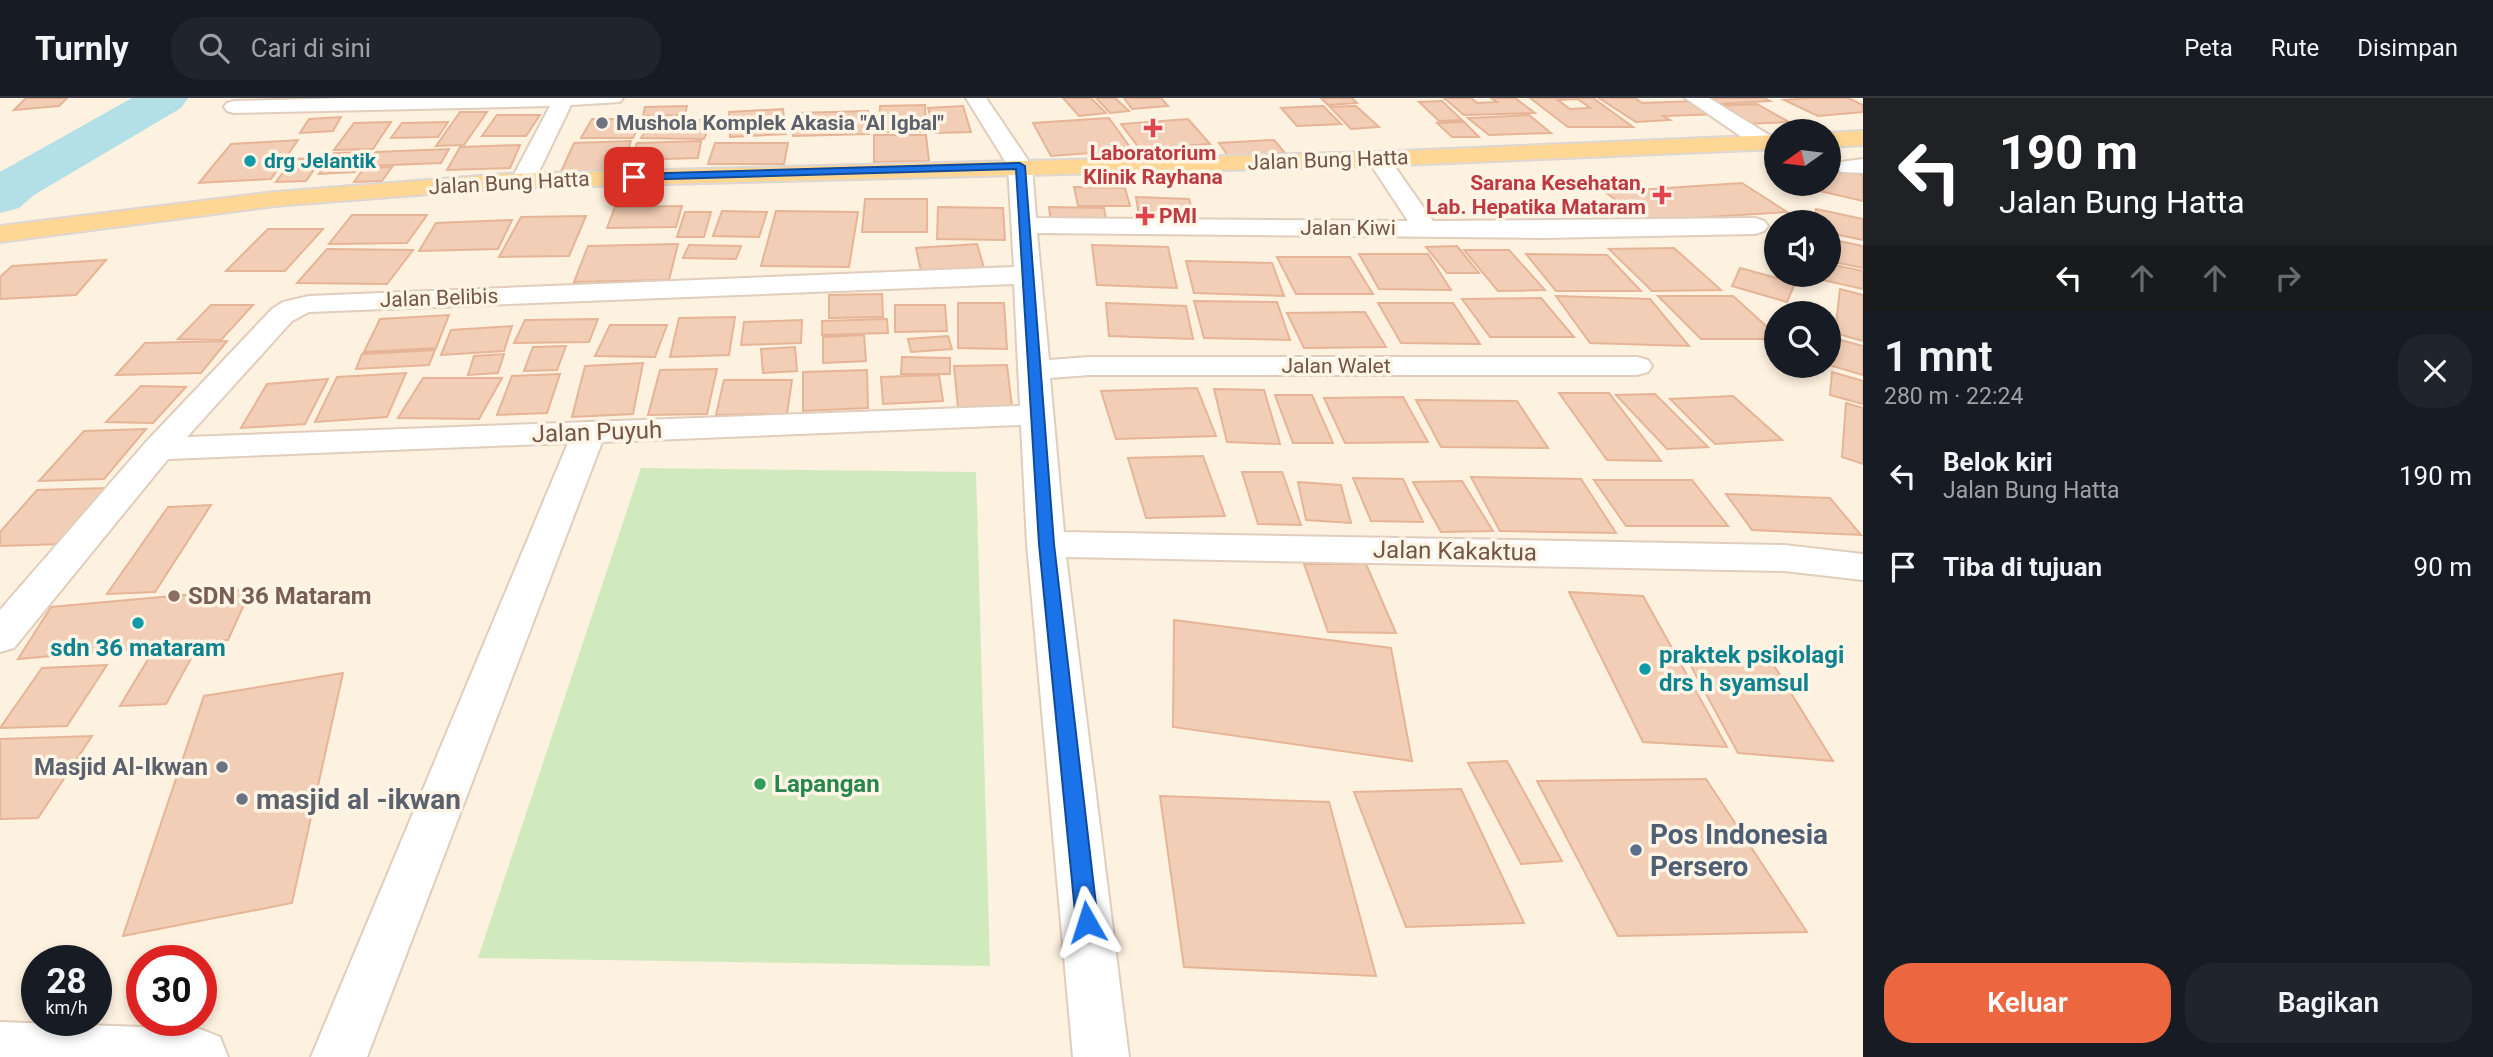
<!DOCTYPE html>
<html lang="id">
<head>
<meta charset="utf-8">
<style>
	:root { --surface:#171b24; --page:#20242c; --text:#f1f3f6; --muted:#9ea1a6; --line:#363941; --accent:#ec663f }
	body { margin:0; font-family:Roboto,sans-serif; background:var(--page); color:var(--text); height:100vh; display:flex; flex-direction:column; font-size:26px; white-space:nowrap }
	* { box-sizing:border-box; margin:0 }
	p { font-size:23px; color:var(--muted) }
	.icon { flex:none; width:38px; height:38px; fill:none; stroke:currentColor; stroke-width:2; stroke-linecap:round; stroke-linejoin:round }
	.map { position:relative; flex:1; overflow:hidden }
	.details { display:flex; flex-direction:column; background:var(--surface); width:630px }
	.details>* { flex:none }
	.top-card { background:#202124; color:#fff; overflow:hidden }
	.needle { width:46px; rotate:256deg }
	.controls { position:absolute; left:1764px; top:21px; display:grid; gap:14px }
	.controls a { display:grid; place-items:center; width:77px; height:77px; border-radius:50%; background:var(--surface); box-shadow:0 4px 10px #0003; font-size:35px }
	.speed { position:absolute; left:21px; top:847px; display:flex; gap:14px; font-size:35px; font-weight:700; text-align:center }
	.speed>* { display:grid; place-content:center; width:91px; height:91px; border-radius:50%; background:var(--surface); box-shadow:0 4px 10px #0003; line-height:1 }
	.speed small { font-size:18px; font-weight:400 }
	.speed .limit { border:10px solid #d22; background:#fff; color:#111 }
	.pin { position:absolute; display:grid; place-items:center; width:60px; height:60px; color:#fff; margin:-30px; border-radius:14px; box-shadow:0 4px 10px #0006 }
	.me { position:absolute; width:77px; margin:-38px; rotate:354deg; stroke-linejoin:round; filter:drop-shadow(0 0 5px #0008) }
	.turn { display:flex; align-items:center; gap:24px; height:147px; padding:0 21px; font-size:32px }
	.turn .icon { width:91px; height:91px; stroke-width:2.5 }
	.turn b { display:block; font-size:49px; line-height:60px }
	.lanes { display:flex; align-items:center; height:66px; padding:0 21px; background:#0003; justify-content:center; gap:35px; direction:ltr }
	.lanes .off { opacity:.35 }
	.round { display:grid; place-items:center; flex:none; width:74px; height:74px; border-radius:28px; background:var(--page) }
	.headline { display:flex; align-items:center; justify-content:space-between; height:119px; padding:0 21px }
	h1 { font-size:42px; font-weight:600; line-height:52px }
	.cta { display:flex; gap:14px; margin-top:auto; padding:14px 21px }
	.cta a { flex:1; height:80px; border-radius:28px; background:var(--accent); color:#fff; font-size:28px; font-weight:600; line-height:80px; text-align:center }
	.cta a+a { background:var(--page); color:var(--text) }
	ul { padding:0; list-style:none }
	li { display:flex; align-items:center; gap:21px; height:91px; padding:0 21px }
	li div { flex:1 }
	li b { display:block; font-size:26px }
	li em { font-style:normal }
	header { display:flex; align-items:center; gap:42px; box-sizing:border-box; height:98px; padding:0 35px; background:var(--surface); border-bottom:2px solid var(--line) }
	header strong { font-size:33px }
	nav { display:flex; gap:38px; margin-inline-start:auto; font-size:24px }
	.search { width:490px; height:63px; background:var(--page); display:flex; align-items:center; gap:18px; box-sizing:border-box; padding:0 24px; border-radius:28px; color:var(--muted); font-size:26px }
	main { display:flex; flex:1; min-height:0 }
	.map>svg:first-child { display:block }
	.green { fill:#d0eabe }
	.lines { fill:none; stroke-linecap:round; stroke-linejoin:round }
	.river { fill:#b3dfe7; fill-rule:evenodd }
	.building { fill:#f3ceb6; stroke:#e6b496; stroke-width:2; fill-rule:evenodd }
	.minor-casing { stroke:#e1cdbb; stroke-width:4 }
	.major-casing { stroke:#ded6d3; stroke-width:4 }
	.minor { fill:#fff; fill-rule:evenodd }
	.major { fill:#ffd794; fill-rule:evenodd }
	.route { fill:#1a73e8; stroke:#114b97; stroke-width:2 }
	.worship-dot { fill:#6b7280; stroke:#fff5e6; stroke-width:2.5 }
	.health-dot { fill:#e0444e; stroke:#fff5e6; stroke-width:2.5 }
	.culture-dot { fill:#0f9aa8; stroke:#fff5e6; stroke-width:2.5 }
	.education-dot { fill:#8d6e63; stroke:#fff5e6; stroke-width:2.5 }
	.leisure-dot { fill:#2e9e5b; stroke:#fff5e6; stroke-width:2.5 }
	.service-dot { fill:#5c6f8a; stroke:#fff5e6; stroke-width:2.5 }
	.labels { text-anchor:middle; dominant-baseline:central; stroke-width:7; stroke-linejoin:round; paint-order:stroke }
	.far-worship-label { font-size:21px; font-weight:bold; fill:#5b616d; stroke:#fff5e6; text-anchor:start }
	.far-health-label { font-size:21px; font-weight:bold; fill:#be3a42; stroke:#fff5e6 }
	.far-street-label { font-size:21px; fill:#745646; stroke:#fff5e6 }
	.far-culture-label { font-size:21px; font-weight:bold; fill:#0d838f; stroke:#fff5e6; text-anchor:start }
	.street-label { font-size:24px; fill:#745646; stroke:#fff5e6 }
	.education-label { font-size:24px; font-weight:bold; fill:#785e54; stroke:#fff5e6; text-anchor:start }
	.culture-label { font-size:24px; font-weight:bold; fill:#0d838f; stroke:#fff5e6 }
	.worship-label { font-size:24px; font-weight:bold; fill:#5b616d; stroke:#fff5e6; text-anchor:end }
	.leisure-label { font-size:24px; font-weight:bold; fill:#27864d; stroke:#fff5e6; text-anchor:start }
	.near-worship-label { font-size:28px; font-weight:bold; fill:#5b616d; stroke:#fff5e6; text-anchor:start }
	.near-service-label { font-size:28px; font-weight:bold; fill:#4e5e75; stroke:#fff5e6; text-anchor:start }
</style>
</head>
<body>
<header>
<strong>Turnly</strong>
<div class="search"><svg class="icon" aria-label="search" viewBox="0 0 24 24"><circle cx="10" cy="10" r="6"/><path d="M15 15l6 6"/></svg>Cari di sini</div>
<nav><a>Peta</a><a>Rute</a><a>Disimpan</a></nav>
</header>
<main>
<div class="map">
<svg width="1863" height="959" viewBox="0 0 1863 959">
	<rect width="100%" height="100%" fill="#fdf1df"/>
	<!-- green -->
	<path class="green" d="M641,370L976,374L990,868L478,860Z"/>
	<g class="lines">
		<!-- river -->
		<path class="river" d="M132,0H188L181,10L34,97L19,110L0,115V74Z"/>
	</g>
	<!-- building -->
	<path class="building" d="M26,0H67L59,8L14,12Z
		M1063,0H1091L1106,15L1079,18Z
		M1096,0H1115L1129,13L1110,15Z
		M1124,0H1161L1168,8L1132,11Z
		M1321,0H1352L1357,5L1328,7Z
		M1444,0H1471L1477,5L1497,4L1491,0H1515L1535,15L1464,17Z
		M1530,0H1593L1633,29H1568ZM1578,1L1590,10L1570,11L1558,2Z
		M1599,0H1635L1642,5L1699,3L1719,16L1663,18L1670,22L1636,24Z
		M1706,0H1764L1770,3L1718,6Z
		M1809,0H1848L1863,7V14L1818,18L1784,2Z
		M1442,3L1462,22L1439,23L1419,4Z
		M1757,6L1789,24L1745,26L1715,8Z
		M925,7L926,34H879L880,8Z
		M687,8L685,17L643,18L645,9Z
		M963,8L971,34L935,35L928,10Z
		M1323,8L1341,26L1297,28L1281,10Z
		M1356,8L1379,29L1351,31L1330,9Z
		M783,11L786,36L730,39L729,14Z
		M868,13L869,36L793,38L795,15Z
		M460,14H487L464,47L436,48Z
		M497,17H540L526,38H482Z
		M1529,17L1551,35L1489,37L1468,20Z
		M341,19L333,33L300,35L309,21Z
		M1109,20L1132,52L1051,58L1033,25Z
		M592,21H642L633,40H581Z
		M1188,21L1210,46L1140,51L1121,26Z
		M652,22H712L704,41L641,40Z
		M391,24L373,51L334,52L354,25Z
		M448,24L438,39L391,40L402,25Z
		M1464,24L1479,39H1452L1437,25Z
		M874,37H926L929,63L874,64Z
		M298,42L271,81L199,85L231,46Z
		M1274,42L1285,55L1228,58L1219,45Z
		M631,43L621,72L561,74L574,45Z
		M701,43L698,60L631,62L637,45Z
		M715,45H788L784,66H708Z
		M520,47L510,70L447,72L460,49Z
		M449,51L441,65L366,68L376,54Z
		M369,54L355,74L319,76L334,55Z
		M322,60L306,83L276,84L293,61Z
		M392,69L382,83L354,84L364,70Z
		M1829,70L1863,77V103L1802,89L1803,86H1829Z
		M1742,85L1787,114L1645,123L1605,94Z
		M1074,89L1125,90L1130,108H1078Z
		M1136,99L1189,101L1196,126L1140,124Z
		M865,101H927V134H862Z
		M682,108L676,129L607,130L615,109Z
		M938,109L1003,110L1005,142L937,141Z
		M1049,109L1104,110L1107,127L1051,126Z
		M1816,111L1863,121V142L1829,135V124H1814Z
		M722,113L767,114L759,139L713,138Z
		M776,113L858,114L849,169L761,168Z
		M685,114H711L704,139H677Z
		M352,117H427L407,145L329,146Z
		M586,118L569,158L499,159L521,119Z
		M512,122L498,151L419,153L436,125Z
		M268,131H323L285,173H226Z
		M1829,141L1863,148V170L1829,163Z
		M678,146L669,182L574,184L588,148Z
		M977,146L984,170L921,173L916,150Z
		M689,147L741,148L736,161L683,160Z
		M1092,147L1168,149L1177,190L1097,187Z
		M1457,148L1479,175H1447L1426,149Z
		M1674,150L1721,192L1652,193L1609,151Z
		M327,151L413,152L387,186L297,185Z
		M1464,152H1509L1545,192L1498,193Z
		M1359,156H1428L1451,192L1379,191Z
		M1526,156L1607,157L1641,193H1556Z
		M1277,159H1350L1373,196H1296Z
		M106,162L76,197L0,201V179L12,168Z
		M1186,163L1272,165L1284,198L1194,195Z
		M1829,166L1863,173V191L1801,177H1829Z
		M1740,170L1795,185L1787,204L1732,188Z
		M1840,191L1863,197V243L1835,235Z
		M882,196L883,219L829,220V197Z
		M1556,198L1650,201L1689,248L1590,245Z
		M1658,198H1733L1776,237V241H1701Z
		M1541,200L1574,239H1490L1462,201Z
		M1194,203L1277,204L1290,242L1204,240Z
		M958,205H1004L1007,251L958,250Z
		M1106,205L1186,208L1193,241L1109,238Z
		M1378,205H1453L1480,246L1401,245Z
		M211,207H253L221,242L178,241Z
		M895,207H945L947,233L895,234Z
		M1365,214L1386,249L1304,250L1287,215Z
		M449,217L436,250L364,254L380,221Z
		M735,219L729,257L670,259L679,220Z
		M598,221L589,244L514,245L525,222Z
		M887,221L888,235L822,237V223Z
		M802,222L801,245L741,247L744,224Z
		M610,227H667L655,259L595,258Z
		M512,228L504,253L441,257L451,232Z
		M864,237L866,263L823,265V239Z
		M948,238L952,251L911,254L908,241Z
		M1829,239L1863,248V277L1829,267Z
		M227,243L201,275L116,277L145,245Z
		M566,248L557,272L524,273L533,249Z
		M795,249L797,273L763,275L761,251Z
		M435,252L429,267L356,271L362,256Z
		M504,256L498,275L468,277L474,258Z
		M902,259L950,260V276H901Z
		M643,265L633,316L572,319L585,268Z
		M1007,267L1012,309L958,310L954,268Z
		M717,271L707,316L648,317L660,272Z
		M867,272L868,310L803,313V274Z
		M1832,274L1863,283V306L1830,297Z
		M406,275L387,319L315,324L337,279Z
		M560,276L547,315L497,317L512,278Z
		M939,277L943,303L883,306L881,279Z
		M423,280H502L479,321L398,320Z
		M328,281L305,326L241,330L267,286Z
		M724,282H792L787,316L716,317Z
		M141,288L186,289L153,325L106,324Z
		M1197,290L1216,338L1116,341L1101,293Z
		M1214,291L1264,292L1280,346L1227,344Z
		M1559,295H1609L1661,363L1607,362Z
		M1655,296L1708,349L1667,351L1616,297Z
		M1275,297H1312L1333,345H1293Z
		M1733,298L1782,342L1715,346L1670,301Z
		M1403,299L1428,344L1345,345L1324,300Z
		M1416,302L1517,303L1548,350L1441,349Z
		M1846,305L1863,310V366L1842,359Z
		M146,331L104,381L39,383L84,333Z
		M1203,358L1225,418L1146,420L1128,360Z
		M1242,374H1282L1301,427L1258,426Z
		M1471,379L1581,381L1616,435L1500,433Z
		M1353,380L1403,381L1423,424L1371,423Z
		M1594,382H1692L1728,428H1626Z
		M1462,383L1493,433L1441,434L1413,384Z
		M1298,384L1341,387L1351,425L1306,422Z
		M106,390L61,446L0,448V434L37,392Z
		M1726,396L1830,400L1861,437L1752,432Z
		M211,407L155,494L107,496L168,409Z
		M1304,466H1366L1396,535L1328,534Z
		M251,491L228,542L18,561L51,509Z
		M1569,494L1643,498L1727,649L1643,644Z
		M1174,522L1391,550L1412,663L1173,629Z
		M194,555L166,606L120,608L150,558Z
		M1686,559L1773,566L1833,663L1738,655Z
		M107,567L67,628L0,630L42,570Z
		M343,575L292,805L123,838L204,598Z
		M92,638L38,720L0,721V641Z
		M1507,663L1562,763L1521,766L1468,665Z
		M1706,681L1807,834L1618,838L1537,683Z
		M1461,691L1524,825L1406,829L1354,694Z
		M1160,698L1329,704L1376,878L1184,869Z"/>
	<g class="lines">
		<!-- minor casing -->
		<g class="minor-casing">
			<path id="minor" d="M349,0H623L620,4L571,7L535,82L531,87H515L511,82L550,8L234,15L227,13L224,9L227,5L234,3Z
				M966,0H986L1032,68L1036,120L1408,123L1367,61L1370,56H1386L1433,123L1755,120L1764,123L1768,128L1764,133L1755,136L1542,140L1037,135L1049,262L1089,259H1637L1648,262L1652,268L1648,274L1637,277H1089L1050,280L1064,434L1784,447L1863,456V482L1784,473L1066,459L1129,959H1073L1027,446L1021,327L602,344L367,959H311L568,345L168,361L14,550L0,554V512L146,344L272,211L283,204L309,198L1014,169L1008,68ZM1014,186L1020,308L187,339L292,223L309,214Z
				M1685,0H1709L1774,40L1776,46L1766,52L1758,50Z
				M1863,61V75L1841,74L1837,69L1841,64Z
				M0,924L200,931L220,939L228,959H0Z"/>
		</g>
		<!-- major casing -->
		<g class="major-casing">
			<path id="major" d="M1863,33V47L1829,49V35Z
				M1776,37V51L1378,68L506,90L275,108L0,144V128L275,94L506,76L1378,54Z"/>
		</g>
		<!-- minor -->
		<use href="#minor" class="minor"/>
		<!-- major -->
		<use href="#major" class="major"/>
	</g>
	<!-- route -->
	<path class="route" d="M1020,65L1025,68L1054,446L1098,824L1094,831L1087,834L1079,831L1076,824L1039,446L1016,71L634,82L629,79L634,76Z"/>
	<!-- markers -->
	<g class="worship-dot">
		<circle cx="602" cy="25" r="7"/>
		<circle cx="222" cy="669" r="7"/>
		<circle cx="242" cy="701" r="7"/>
	</g>
	<g class="health-dot">
		<path d="M1149.5 19.5h7v7h7v7h-7v7h-7v-7h-7v-7h7z"/>
		<path d="M1658.5 86.5h7v7h7v7h-7v7h-7v-7h-7v-7h7z"/>
		<path d="M1141.5 107.5h7v7h7v7h-7v7h-7v-7h-7v-7h7z"/>
	</g>
	<g class="culture-dot">
		<circle cx="250" cy="63" r="7"/>
		<circle cx="138" cy="525" r="7"/>
		<circle cx="1645" cy="571" r="7"/>
	</g>
	<circle class="education-dot" cx="174" cy="498" r="7"/>
	<circle class="leisure-dot" cx="760" cy="686" r="7"/>
	<circle class="service-dot" cx="1636" cy="752" r="7"/>
	<g class="labels">
		<!-- far-worship labels -->
		<g class="far-worship-label">
			<text x="616" y="25">Mushola Komplek Akasia "Al Igbal"</text>
		</g>
		<!-- far-health labels -->
		<g class="far-health-label">
			<text x="1153" y="55">Laboratorium<tspan x="1153" dy="24">Klinik Rayhana</tspan></text>
			<text x="1646" y="85" text-anchor="end">Sarana Kesehatan,<tspan x="1646" dy="24">Lab. Hepatika Mataram</tspan></text>
			<text x="1159" y="118" text-anchor="start">PMI</text>
		</g>
		<!-- far-street labels -->
		<g class="far-street-label">
			<text transform="translate(1328 62) rotate(-2)">Jalan Bung Hatta</text>
			<text transform="translate(509 85) rotate(-3)">Jalan Bung Hatta</text>
			<text x="1348" y="130">Jalan Kiwi</text>
			<text transform="translate(439 200) rotate(-2)">Jalan Belibis</text>
			<text x="1336" y="268">Jalan Walet</text>
		</g>
		<!-- far-culture labels -->
		<g class="far-culture-label">
			<text x="264" y="63">drg Jelantik</text>
		</g>
		<!-- street labels -->
		<g class="street-label">
			<text transform="translate(597 334) rotate(-2)">Jalan Puyuh</text>
			<text transform="translate(1455 453) rotate(1)">Jalan Kakaktua</text>
		</g>
		<!-- education labels -->
		<g class="education-label">
			<text x="188" y="498">SDN 36 Mataram</text>
		</g>
		<!-- culture labels -->
		<g class="culture-label">
			<text x="138" y="550">sdn 36 mataram</text>
			<text x="1659" y="557" text-anchor="start">praktek psikolagi<tspan x="1659" dy="28">drs h syamsul</tspan></text>
		</g>
		<!-- worship labels -->
		<g class="worship-label">
			<text x="208" y="669">Masjid Al-Ikwan</text>
		</g>
		<!-- leisure labels -->
		<g class="leisure-label">
			<text x="774" y="686">Lapangan</text>
		</g>
		<!-- near-worship labels -->
		<g class="near-worship-label">
			<text x="256" y="701">masjid al -ikwan</text>
		</g>
		<!-- near-service labels -->
		<g class="near-service-label">
			<text x="1650" y="736">Pos Indonesia<tspan x="1650" dy="32">Persero</tspan></text>
		</g>
	</g>
</svg>
<div class="controls">
<a><svg class="needle" viewBox="-14 -14 28 28"><path d="M0-13l5 13h-10z" fill="#e53935"/><path d="M0 13l5-13h-10z" fill="#9ea1a6"/></svg></a>
<a><svg class="icon" aria-label="sound" viewBox="0 0 24 24"><path d="M4 9h4l5-4v14l-5-4H4zM17 9q2 3 0 6"/></svg></a>
<a><svg class="icon" aria-label="search" viewBox="0 0 24 24"><circle cx="10" cy="10" r="6"/><path d="M15 15l6 6"/></svg></a>
</div>
<div class="speed"><div>28<small>km/h</small></div><div class="limit">30</div></div>
<div class="pin" style="left:634px;top:79px;background:#d93025"><svg class="icon" aria-label="arrive" viewBox="0 0 24 24"><path d="M6 21V4h12l-3 4 3 4H6"/></svg></div>
<svg class="me" style="left:1087px;top:824px" viewBox="-20 -20 40 40"><path d="M0-17L14 15 0 8-14 15z" fill="#1a73e8" stroke="#fff" stroke-width="4"/></svg>
</div>
<section class="details">
<div class="top-card">
<div class="turn"><svg class="icon" aria-label="left" viewBox="0 0 24 24"><path d="M17 20v-9H6M10 6l-5 5 5 5"/></svg><div><b>190 m</b>Jalan Bung Hatta</div></div>
<div class="lanes"><svg class="icon" aria-label="left" viewBox="0 0 24 24"><path d="M17 20v-9H6M10 6l-5 5 5 5"/></svg><svg class="icon off" aria-label="ahead" viewBox="0 0 24 24"><path d="M12 20V5M6 11l6-6 6 6"/></svg><svg class="icon off" aria-label="ahead" viewBox="0 0 24 24"><path d="M12 20V5M6 11l6-6 6 6"/></svg><svg class="icon off" aria-label="right" viewBox="0 0 24 24"><path d="M7 20v-9h11M14 6l5 5-5 5"/></svg></div>
</div>
<div class="headline"><div><h1>1 mnt</h1><p>280 m · 22:24</p></div><a class="round"><svg class="icon" aria-label="close" viewBox="0 0 24 24"><path d="M6 6l12 12M18 6L6 18"/></svg></a></div>
<ul>
<li><svg class="icon" aria-label="left" viewBox="0 0 24 24"><path d="M17 20v-9H6M10 6l-5 5 5 5"/></svg><div><b>Belok kiri</b><p>Jalan Bung Hatta</p></div><em>190 m</em></li>
<li><svg class="icon" aria-label="arrive" viewBox="0 0 24 24"><path d="M6 21V4h12l-3 4 3 4H6"/></svg><div><b>Tiba di tujuan</b></div><em>90 m</em></li>
</ul>
<div class="cta"><a>Keluar</a><a>Bagikan</a></div>
</section>
</main>
</body>
</html>
